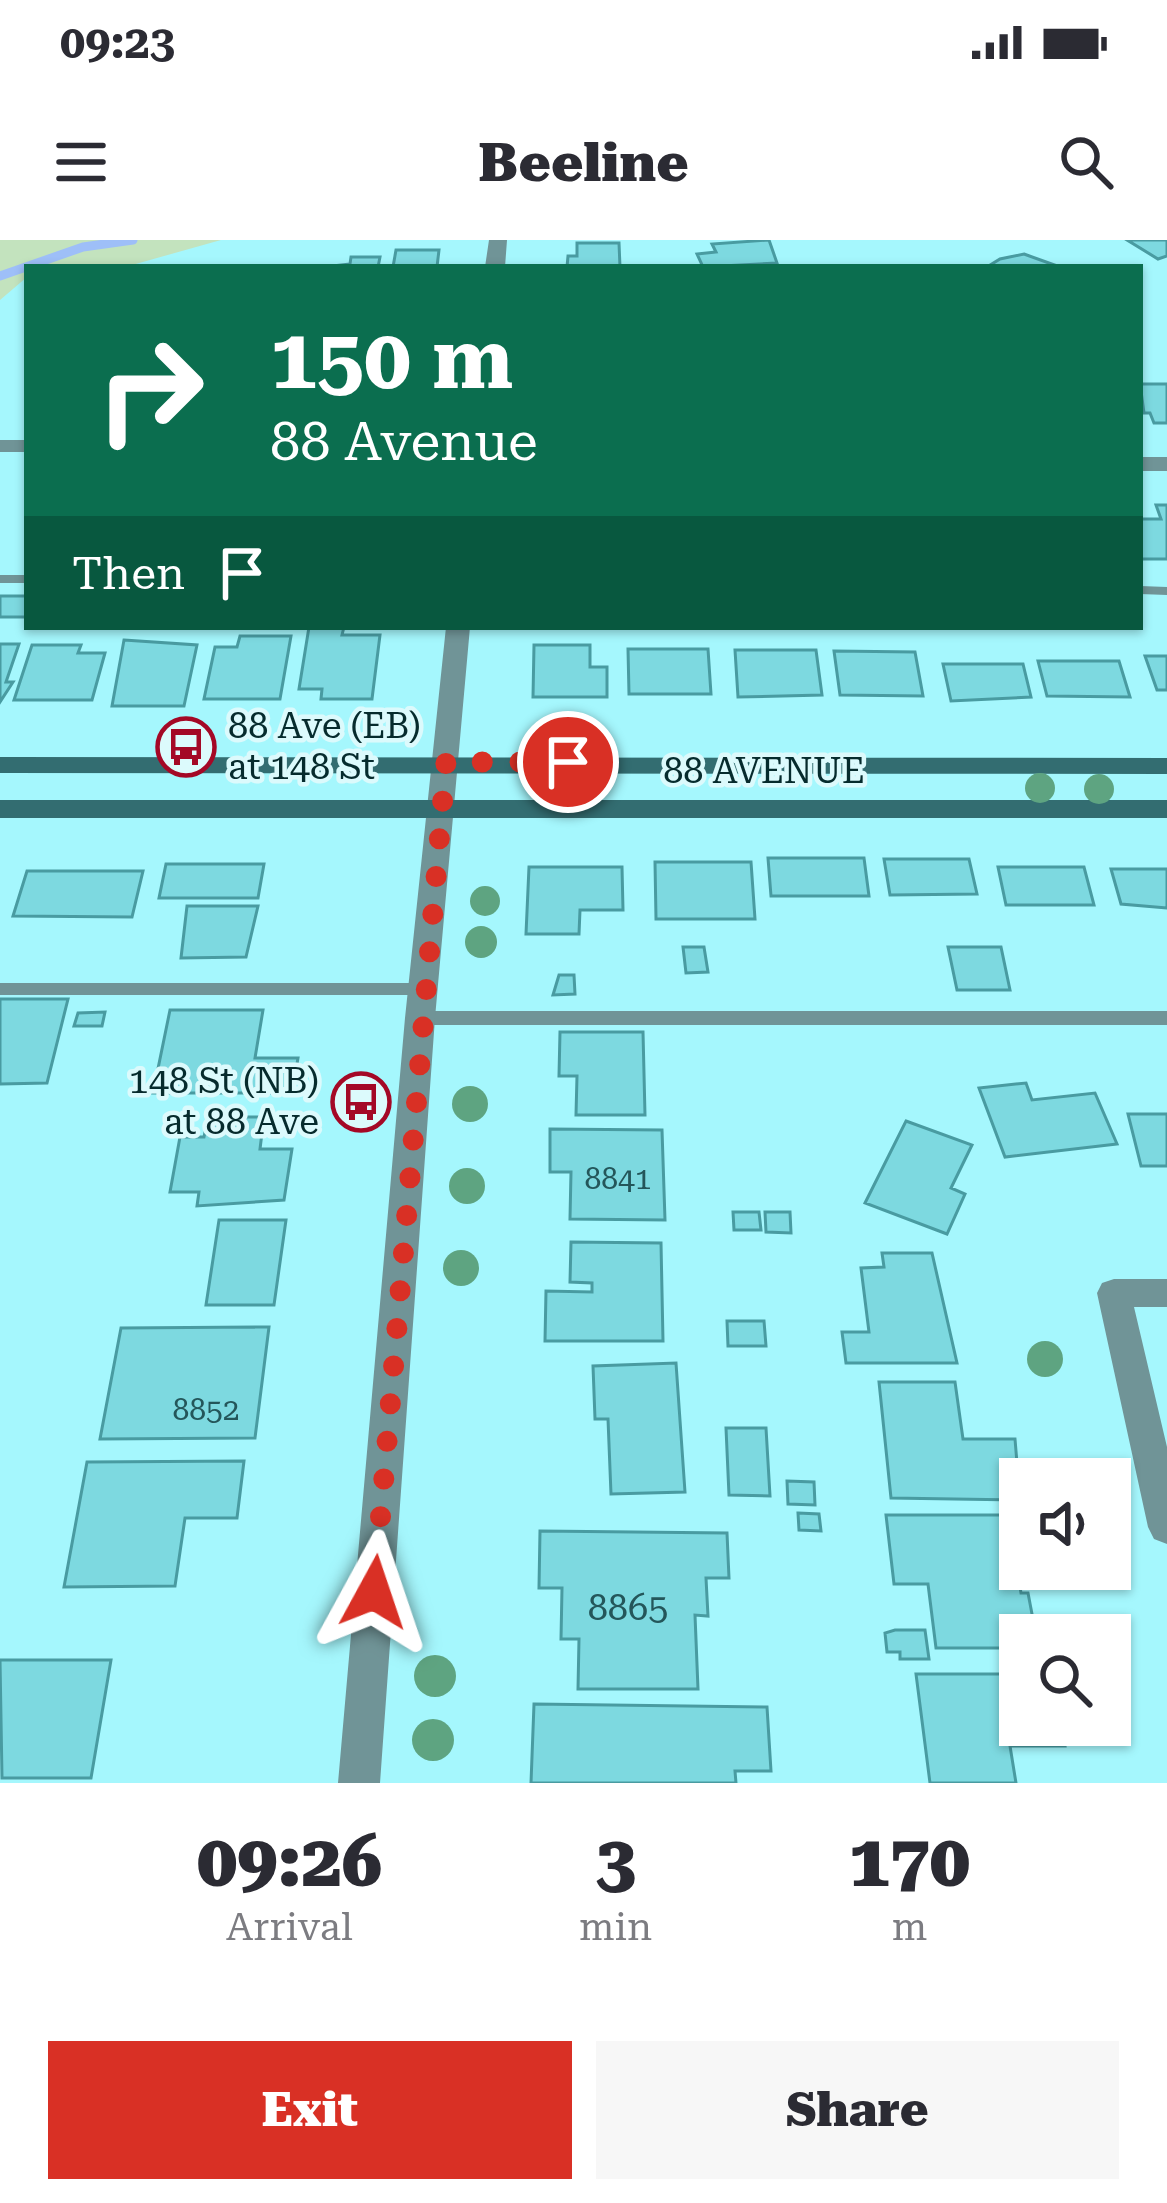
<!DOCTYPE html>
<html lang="en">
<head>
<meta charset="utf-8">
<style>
	:root { --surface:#fff; --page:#f7f7f7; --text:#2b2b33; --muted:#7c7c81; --accent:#d93025 }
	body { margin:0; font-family:"Roboto Serif",serif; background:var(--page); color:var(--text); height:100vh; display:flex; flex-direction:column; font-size:45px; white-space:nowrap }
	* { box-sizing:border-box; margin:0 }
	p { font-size:39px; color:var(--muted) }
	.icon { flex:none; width:66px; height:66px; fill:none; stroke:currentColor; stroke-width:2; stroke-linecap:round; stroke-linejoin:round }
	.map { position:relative; height:1543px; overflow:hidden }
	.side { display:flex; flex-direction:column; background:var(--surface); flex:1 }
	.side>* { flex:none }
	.top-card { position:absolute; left:24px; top:24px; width:1119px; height:366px; border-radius:0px; box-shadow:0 3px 9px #0004; background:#0b6e4f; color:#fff; overflow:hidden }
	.fabs { position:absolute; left:999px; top:1218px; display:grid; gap:24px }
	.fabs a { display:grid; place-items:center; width:132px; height:132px; border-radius:0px; background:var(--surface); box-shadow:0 3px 9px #0004; font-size:60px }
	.pin { position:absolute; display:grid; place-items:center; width:102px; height:102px; color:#fff; margin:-51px; border:6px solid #fff; border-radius:50%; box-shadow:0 3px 12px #0007 }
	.me { position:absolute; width:132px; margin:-66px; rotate:5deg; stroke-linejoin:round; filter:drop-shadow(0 0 9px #0008) }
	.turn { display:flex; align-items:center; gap:42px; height:252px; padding:0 48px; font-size:54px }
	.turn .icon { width:156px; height:156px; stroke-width:2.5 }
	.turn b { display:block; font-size:84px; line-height:102px }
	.then { display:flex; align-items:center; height:114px; padding:0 48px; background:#0003; gap:24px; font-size:45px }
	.eta { display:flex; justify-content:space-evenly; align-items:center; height:204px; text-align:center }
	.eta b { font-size:72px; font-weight:800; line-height:84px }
	.primary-button { display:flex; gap:24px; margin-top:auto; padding:24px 48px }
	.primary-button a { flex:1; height:138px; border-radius:0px; background:var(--accent); color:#fff; font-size:48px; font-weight:800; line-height:138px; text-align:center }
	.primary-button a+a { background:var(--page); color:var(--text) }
	.status { display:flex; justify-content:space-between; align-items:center; height:84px; padding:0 60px; background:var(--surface); direction:ltr }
	.status svg { height:33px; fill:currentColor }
	header { display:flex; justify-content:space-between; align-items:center; height:156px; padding:0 48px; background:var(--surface); font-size:54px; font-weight:800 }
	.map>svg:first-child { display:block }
	.green { fill:#c3e3be }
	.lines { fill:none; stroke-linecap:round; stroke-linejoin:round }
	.stream { stroke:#9ebff8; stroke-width:9 }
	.building { fill:#7dd9e0; stroke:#499ba1; stroke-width:3 }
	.service { fill:#709497; fill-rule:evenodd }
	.minor { fill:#709497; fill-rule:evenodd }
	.tertiary { fill:#709497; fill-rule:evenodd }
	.secondary { fill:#336d71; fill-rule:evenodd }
	.tree { fill:#5ea481 }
	.route { stroke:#d93025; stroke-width:21; stroke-dasharray:0 37.8 }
	.labels { text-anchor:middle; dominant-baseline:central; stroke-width:9; stroke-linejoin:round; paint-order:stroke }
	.number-label { font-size:30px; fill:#24565a }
	.poi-label { font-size:36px; fill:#062b2d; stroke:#dcfafc; text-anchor:start }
	.street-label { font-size:36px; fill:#062b2d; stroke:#dcfafc }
	.near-number-label { font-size:36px; fill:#24565a }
</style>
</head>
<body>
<div class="status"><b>09:23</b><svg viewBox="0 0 49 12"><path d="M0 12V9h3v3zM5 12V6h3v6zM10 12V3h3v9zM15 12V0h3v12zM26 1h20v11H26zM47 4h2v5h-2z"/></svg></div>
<header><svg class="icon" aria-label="menu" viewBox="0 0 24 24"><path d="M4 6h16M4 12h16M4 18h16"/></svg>Beeline<svg class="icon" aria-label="search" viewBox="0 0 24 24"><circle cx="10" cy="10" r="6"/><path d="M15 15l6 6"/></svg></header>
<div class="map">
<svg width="1167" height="1543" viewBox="0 0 1167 1543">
	<rect width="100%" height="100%" fill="#a5f7fd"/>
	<!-- green -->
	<path class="green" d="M0,0H221L125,27H27V37L0,60Z"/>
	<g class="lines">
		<!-- stream -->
		<path class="stream" d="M0,36L83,7L133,0"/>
	</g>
	<!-- building -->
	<path class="building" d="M769,0L777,23L703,27L697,14L716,12L712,4Z
		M1127,0H1167V16L1158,19Z
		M577,3H619L620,27H567L568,16H577Z
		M396,10H439L437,27H393Z
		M1024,14L1060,27H987L1000,19Z
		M351,17H380L378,27H324L350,24Z
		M1140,144H1167V183H1154L1150,173H1144Z
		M1156,265H1167V319H1140V279H1161Z
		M0,356H27L26,377H0Z
		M309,387H344L342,395H380L372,459H321L322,449H299Z
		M240,396H291L280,459H204L215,407H237Z
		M124,400L197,405L184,466H112Z
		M0,404H19L6,442H13L0,462Z
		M32,405H81L78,413H105L92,460H14Z
		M534,405H590V427H607V457H533Z
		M628,409H708L711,454H629Z
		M735,410H816L822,455L738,457Z
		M834,411L915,412L923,456L840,455Z
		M1145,416H1167V450H1157Z
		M1038,421H1119L1130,457L1047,456Z
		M943,424H1023L1031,457L951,461Z
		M768,618H864L869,656H771Z
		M884,619H969L977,654L890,655Z
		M655,622H751L755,679H656Z
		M166,624H264L258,658H159Z
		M529,627H622L623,670H580L579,694H526Z
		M998,627H1084L1094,665H1006Z
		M1111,629H1167V668L1121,664Z
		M27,631H143L132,677L13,676Z
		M187,666H258L246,717L181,718Z
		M683,707H704L708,732L686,733Z
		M948,707H1001L1010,750H957Z
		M559,735H574L575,754L553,755Z
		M0,759H68L47,843L0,844Z
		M170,770H263L255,818H298L292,853H153Z
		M105,772L102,786H74L78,773Z
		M560,792H643L645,875H576L577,836H559Z
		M1026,843L1032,860L1095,853L1117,904L1005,917L979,848Z
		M1128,874H1167V926H1141Z
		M208,877H264L260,909H292L284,960L197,966L199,952H170L180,897H204Z
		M906,881L972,905L951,948L965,954L947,994L865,963Z
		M550,889L662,890L665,980L570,979L571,932H550Z
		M733,972H759L761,990H734Z
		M765,972H790L791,993L766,992Z
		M219,980H286L274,1065H206Z
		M571,1002L661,1003L663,1101H545L546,1051L592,1052V1043L570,1042Z
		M882,1013H932L957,1123H846L842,1092H869L861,1028L884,1027Z
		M727,1081H764L766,1106H728Z
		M269,1087L255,1198L100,1199L121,1088Z
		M676,1123L685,1252L611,1254L608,1179H595L593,1126Z
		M879,1142H955L963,1199H1015L1020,1260L891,1258Z
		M726,1188H766L770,1256L729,1255Z
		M244,1221L237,1278H185L175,1346L64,1347L87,1222Z
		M787,1241L814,1242L815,1265L788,1264Z
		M798,1273L819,1274L821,1291L799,1290Z
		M886,1275H1008L1021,1353H1028L1036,1395H1020V1408H936L928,1344H894Z
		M540,1291L727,1293L729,1338H706L708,1376L695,1375L698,1449H578L579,1399H561L562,1348H539Z
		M895,1390H925L929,1419H900V1412H887L885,1393Z
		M0,1420H111L91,1538H2Z
		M916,1434H1020V1485H1062L1065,1506H1010L1016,1543H930Z
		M534,1464L767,1467L771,1531H735L736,1543H531Z"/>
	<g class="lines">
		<!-- service -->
		<path class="service" d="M0,335H27V343H0Z
			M1140,346L1167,347V355L1140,354Z
			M0,743H423L432,749L423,755H0Z
			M420,771H1167V785H420L411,778Z"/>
		<!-- minor -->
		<path class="minor" d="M0,200H27V212H0Z
			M1140,217H1167V231H1140Z
			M1114,1039H1167V1067H1134L1167,1207V1304L1154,1299L1148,1287L1097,1053L1102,1043Z"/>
		<!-- tertiary -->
		<path class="tertiary" d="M489,0H507L505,27H485Z
			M446,387H470L435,778L380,1543H338L405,778Z"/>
		<!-- secondary -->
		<path class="secondary" d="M0,517L1167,518V534L0,533Z
			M0,560H1167V578H0Z"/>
	</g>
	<!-- trees -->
	<g class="tree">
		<circle cx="1040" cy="548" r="15"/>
		<circle cx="1099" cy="549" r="15"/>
		<circle cx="485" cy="661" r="15"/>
		<circle cx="481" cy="702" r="16"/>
		<circle cx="470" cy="864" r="18"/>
		<circle cx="467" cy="946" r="18"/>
		<circle cx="461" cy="1028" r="18"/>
		<circle cx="1045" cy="1119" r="18"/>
		<circle cx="435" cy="1436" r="21"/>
		<circle cx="433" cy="1500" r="21"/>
	</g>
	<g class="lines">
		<!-- route -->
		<path class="route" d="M374,1352L446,522H568"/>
	</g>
	<!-- icons -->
	<defs>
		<g id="bus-ring" transform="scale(3)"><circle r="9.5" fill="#dcfafc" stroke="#a40826" stroke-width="1.5"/><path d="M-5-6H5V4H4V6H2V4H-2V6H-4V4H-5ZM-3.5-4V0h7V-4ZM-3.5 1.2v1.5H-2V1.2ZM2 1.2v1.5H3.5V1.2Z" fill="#a40826"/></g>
	</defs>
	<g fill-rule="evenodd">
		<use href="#bus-ring" x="186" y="507"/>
		<use href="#bus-ring" x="361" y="862"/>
	</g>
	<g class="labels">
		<!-- number labels -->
		<g class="number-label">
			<text x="618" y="938">8841</text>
			<text x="206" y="1169">8852</text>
		</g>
		<!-- poi labels -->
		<g class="poi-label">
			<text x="228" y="486">88 Ave (EB)<tspan x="228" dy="41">at 148 St</tspan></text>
			<text x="319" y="841" text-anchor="end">148 St (NB)<tspan x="319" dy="41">at 88 Ave</tspan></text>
		</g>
		<!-- street labels -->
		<g class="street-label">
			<text x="764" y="531">88 AVENUE</text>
		</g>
		<!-- near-number labels -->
		<g class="near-number-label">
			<text x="628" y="1368">8865</text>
		</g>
	</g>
</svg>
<div class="fabs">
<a><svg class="icon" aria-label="sound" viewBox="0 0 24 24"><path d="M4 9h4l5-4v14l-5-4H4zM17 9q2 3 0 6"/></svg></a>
<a><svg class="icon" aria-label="search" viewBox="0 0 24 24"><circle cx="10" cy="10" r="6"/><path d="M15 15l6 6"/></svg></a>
</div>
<div class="pin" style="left:568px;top:522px;background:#d93025"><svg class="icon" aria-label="arrive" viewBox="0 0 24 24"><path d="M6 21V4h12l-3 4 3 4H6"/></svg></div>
<svg class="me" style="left:374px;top:1352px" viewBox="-20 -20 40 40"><path d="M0-17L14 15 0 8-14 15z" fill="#d93025" stroke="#fff" stroke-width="4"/></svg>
<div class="top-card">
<div class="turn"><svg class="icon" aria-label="right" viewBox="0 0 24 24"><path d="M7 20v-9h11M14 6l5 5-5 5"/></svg><div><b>150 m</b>88 Avenue</div></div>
<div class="then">Then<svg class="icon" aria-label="arrive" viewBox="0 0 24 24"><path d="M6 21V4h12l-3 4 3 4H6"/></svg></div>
</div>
</div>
<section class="side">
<div class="eta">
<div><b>09:26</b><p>Arrival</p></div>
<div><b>3</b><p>min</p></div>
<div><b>170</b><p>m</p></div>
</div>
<div class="primary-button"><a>Exit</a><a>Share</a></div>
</section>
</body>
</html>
